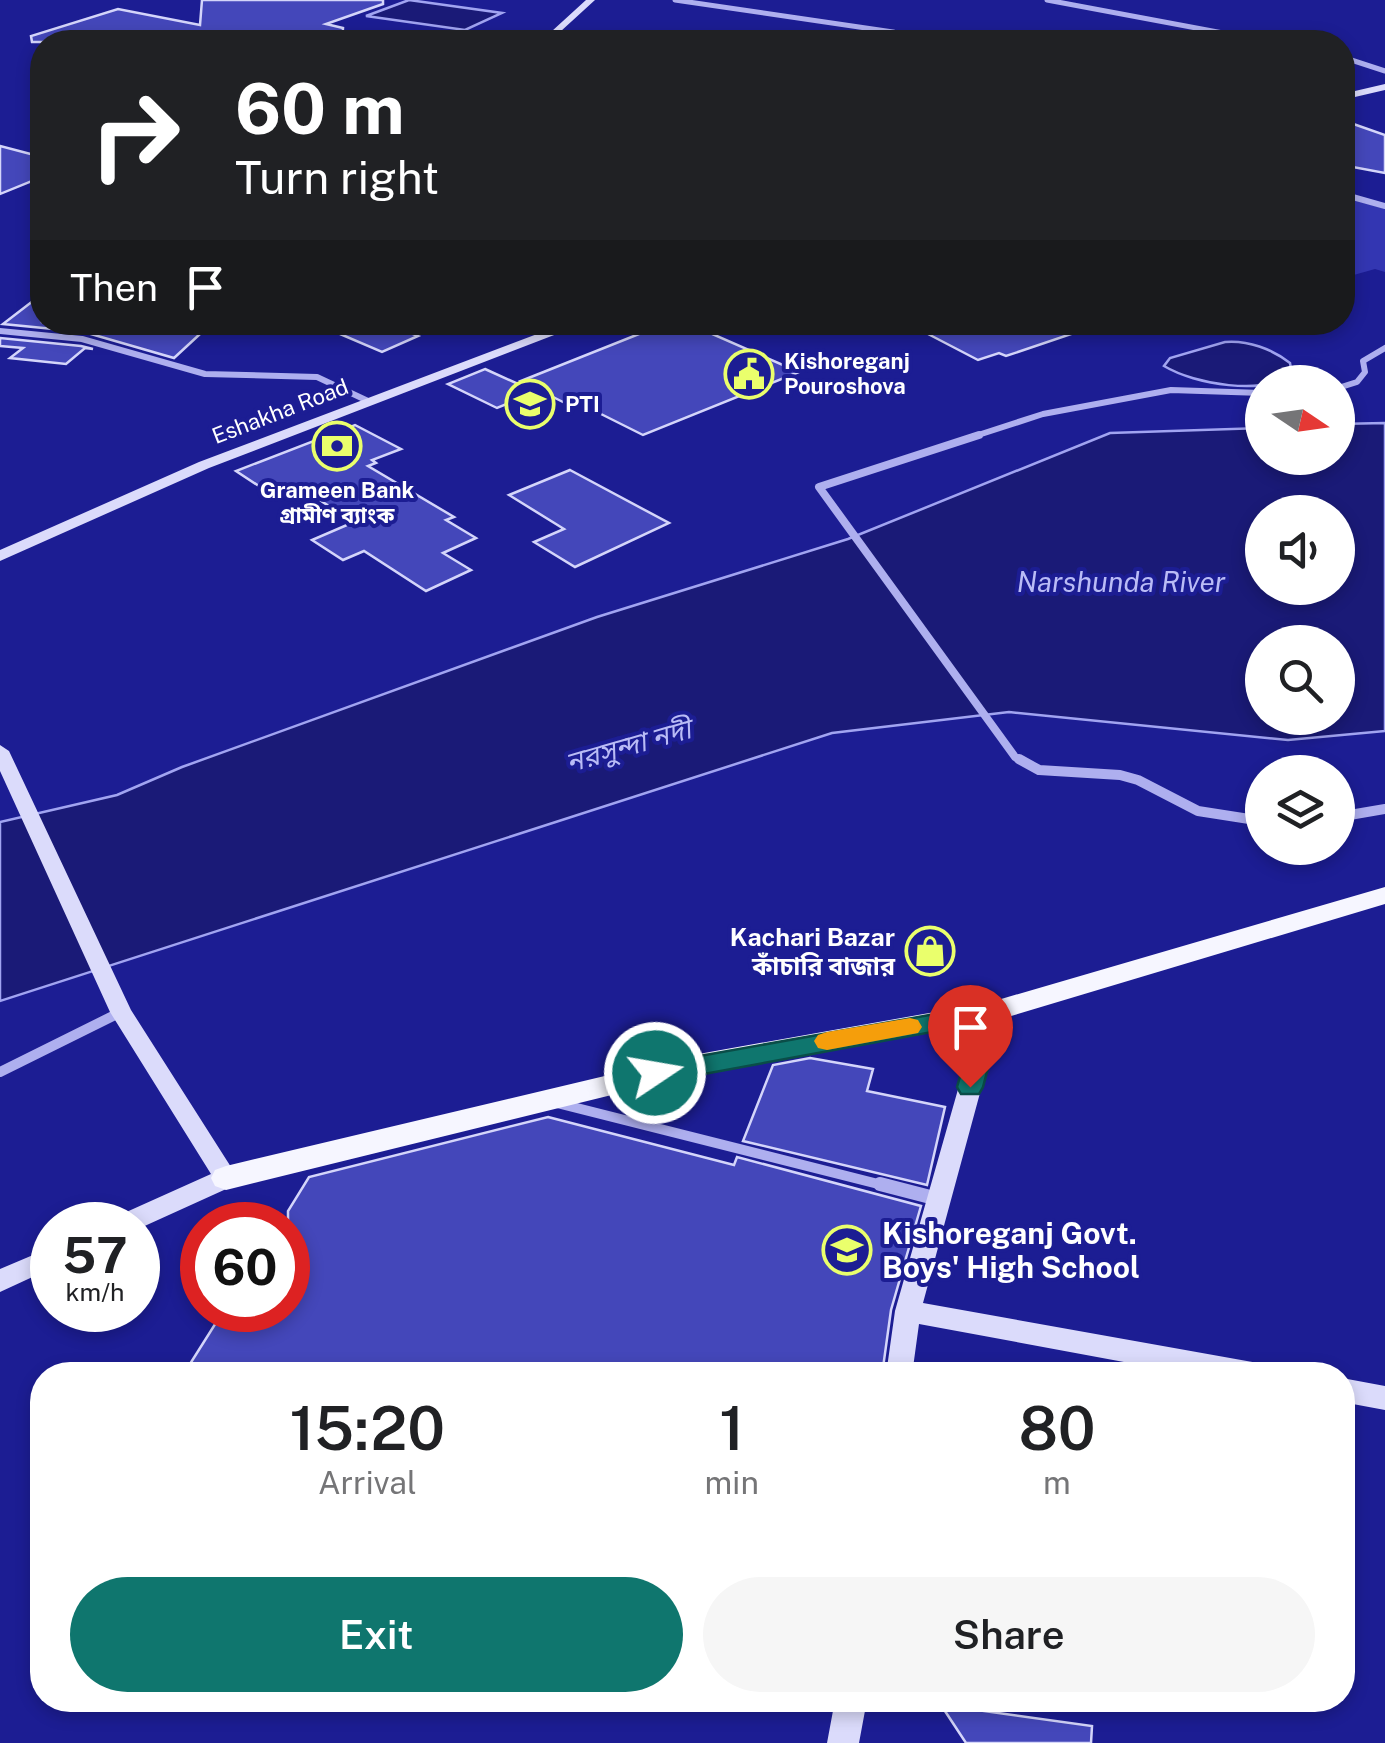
<!DOCTYPE html>
<html lang="en">
<head>
<meta charset="utf-8">
<style>
	:root { --surface:#fff; --page:#f6f6f6; --text:#202124; --muted:#757577; --accent:#0f766e }
	body { margin:0; font-family:"Public Sans","Noto Sans Bengali",sans-serif; background:var(--page); color:var(--text); height:100vh; display:flex; flex-direction:column; font-size:38px; white-space:nowrap }
	* { box-sizing:border-box; margin:0 }
	p { font-size:32px; color:var(--muted) }
	.icon { flex:none; width:55px; height:55px; fill:none; stroke:currentColor; stroke-width:2; stroke-linecap:round; stroke-linejoin:round }
	.map { position:relative; flex:1; overflow:hidden }
	.sheet { position:absolute; left:30px; top:1362px; width:1325px; height:350px; display:flex; flex-direction:column; background:var(--surface); border-radius:40px; box-shadow:0 5px 15px #0003 }
	.sheet>* { flex:none }
	.hud { position:absolute; left:30px; top:30px; width:1325px; height:305px; border-radius:40px; box-shadow:0 5px 15px #0003; background:#202124; color:#fff; overflow:hidden }
	.needle { width:65px; rotate:103deg }
	.buttons { position:absolute; left:1245px; top:365px; display:grid; gap:20px }
	.buttons a { display:grid; place-items:center; width:110px; height:110px; border-radius:50%; background:var(--surface); box-shadow:0 5px 15px #0003; font-size:50px }
	.speed { position:absolute; left:30px; top:1202px; display:flex; gap:20px; font-size:50px; font-weight:700; text-align:center }
	.speed>* { display:grid; place-content:center; width:130px; height:130px; border-radius:50%; background:var(--surface); box-shadow:0 5px 15px #0003; line-height:1 }
	.speed small { font-size:25px; font-weight:400 }
	.speed .limit { border:15px solid #d22; background:#fff; color:#111 }
	.pin { position:absolute; display:grid; place-items:center; width:85px; height:85px; color:#fff; margin:-102px -42px; border-radius:50% 50% 50% 0; rotate:-45deg; box-shadow:0 0 10px #0007 }
	.pin .icon { rotate:45deg }
	.me { position:absolute; width:110px; margin:-55px; rotate:78deg; stroke-linejoin:round; filter:drop-shadow(0 0 8px #0008) }
	.turn { display:flex; align-items:center; gap:35px; height:210px; padding:0 40px; font-size:45px }
	.turn .icon { width:130px; height:130px; stroke-width:2.5 }
	.turn b { display:block; font-size:70px; line-height:85px }
	.then { display:flex; align-items:center; height:95px; padding:0 40px; background:#0003; gap:20px; font-size:38px }
	.eta { display:flex; justify-content:space-evenly; align-items:center; height:170px; text-align:center }
	.eta b { font-size:60px; font-weight:600; line-height:70px }
	.action { display:flex; gap:20px; margin-top:auto; padding:20px 40px }
	.action a { flex:1; height:115px; border-radius:60px; background:var(--accent); color:#fff; font-size:40px; font-weight:600; line-height:115px; text-align:center }
	.action a+a { background:var(--page); color:var(--text) }
	.map>svg:first-child { display:block }
	.green { fill:#3336b2 }
	.water { fill:#1a1a77; stroke:#a1a4f1; stroke-width:2.5; fill-rule:evenodd }
	.building { fill:#4447ba; stroke:#d4d5fa; stroke-width:2.5 }
	.lines { fill:none; stroke-linecap:round; stroke-linejoin:round }
	.street-far4 { stroke:#aeafef; stroke-width:5 }
	.street-far3 { stroke:#aeafef; stroke-width:6 }
	.street-far2 { stroke:#aeafef; stroke-width:8 }
	.street-far1 { stroke:#aeafef; stroke-width:10 }
	.street { stroke:#aeafef; stroke-width:14 }
	.secondary { fill:#dbdbfb; fill-rule:evenodd }
	.primary { fill:#f6f6ff; fill-rule:evenodd }
	.route { fill:#0f766e; stroke:#0a4d48; stroke-width:2.5 }
	.slow { fill:#f59e0b }
	.labels { text-anchor:middle; dominant-baseline:central; stroke-width:8; stroke-linejoin:round; paint-order:stroke }
	.far-poi-label { font-size:22px; font-weight:bold; fill:#fff; stroke:#1c1d93; text-anchor:start }
	.far-street-label { font-size:22px; fill:#fff; stroke:#1c1d93 }
	.poi-label { font-size:25px; font-weight:bold; fill:#fff; stroke:#1c1d93; text-anchor:end }
	.water-label { font-size:28px; font-style:italic; fill:#babcf6; stroke:#1c1d93 }
	.near-poi-label { font-size:30px; font-weight:bold; fill:#fff; stroke:#1c1d93; text-anchor:start }
</style>
</head>
<body>
<div class="map">
<svg width="1385" height="1743" viewBox="0 0 1385 1743">
	<rect width="100%" height="100%" fill="#1c1d93"/>
	<!-- green -->
	<path class="green" d="M1343,197L1385,209V272L1375,269L1343,278Z"/>
	<!-- water -->
	<path class="water" d="M409,0L502,13L465,30L366,16Z
		M1225,342C1248,340 1272,349 1290,363L1292,375C1262,395 1196,385 1164,366L1170,358Z
		M1385,423V731L1288,740L1009,712L832,733L0,1001V822L117,795L182,767L597,617L848,539L1110,433L1262,428V458H1338V424ZM1262,512H1338V588H1262ZM1262,642H1338V718H1262Z"/>
	<!-- building -->
	<path class="building" d="M202,0H383V4L326,24L343,28L342,42H32L31,36L118,9L200,25Z
		M1342,120L1385,135V173L1342,165Z
		M0,146L42,157V177L0,194Z
		M42,294V322H213L174,358L84,332L3,324Z
		M312,322H383L418,336L382,352Z
		M669,322H685L799,372L643,435L575,401L567,404L521,381Z
		M905,322H1091L1092,327L1006,356L999,353L978,360Z
		M0,338L81,346L93,349L85,348L66,364L10,358L23,348L0,346Z
		M485,369L536,392L497,408L448,384Z
		M355,425L401,449L372,460L376,463L368,466L454,517L446,520L476,538L443,553L471,570L426,591L364,551L343,560L312,540L354,522L299,487L274,496L236,471Z
		M570,470L669,523L575,567L534,542L564,529L509,495Z
		M810,1058L873,1069L867,1091L945,1107L927,1185L743,1141L773,1065Z
		M548,1117L734,1165L737,1157L921,1206L891,1310L882,1375H183L224,1310H288V1211L309,1177Z
		M941,1705L1092,1726L1091,1743H966Z"/>
	<g class="lines">
		<!-- street-far4 -->
		<path class="street-far4" d="M675,0L893,32L911,37V42
			M1047,0L1271,42
			M1342,57L1385,71"/>
		<!-- street-far3 -->
		<path class="street-far3" d="M1342,194L1385,206
			M0,331L82,339L205,374L317,377L368,401
			M1338,388L1357,382L1365,372L1363,361L1385,348
			M972,437L1043,414L1171,390L1262,393"/>
		<!-- street-far2 -->
		<path class="street-far2" d="M979,435L819,487L1015,757L1024,762"/>
		<!-- street-far1 -->
		<path class="street-far1" d="M1019,759L1039,770L1120,775L1138,780L1198,811L1262,821
			M1338,817L1385,809
			M0,1072L121,1012
			M557,1103L890,1187"/>
		<!-- street -->
		<path class="street" d="M880,1184L938,1199"/>
		<!-- secondary -->
		<path class="secondary" d="M586,0H595L549,42H540Z
			M1385,84V90L1342,100V94Z
			M569,322H588L209,468L0,561V550L199,462Z
			M0,745L9,751L131,1010L238,1178L235,1185L138,1229V1225H110L113,1218L211,1174L110,1012L0,771Z
			M991,1004L999,1006L1002,1012L923,1303L1258,1363L1267,1367L1271,1375H1194L919,1324L912,1375H886L895,1311L980,1012L983,1006Z
			M52,1247V1268L0,1292V1269Z
			M1342,1378L1385,1386V1410L1342,1402Z
			M835,1700H867L859,1743H827Z"/>
		<!-- primary -->
		<path class="primary" d="M1385,887V904L991,1022L693,1075L226,1190L215,1186L211,1178L215,1170L226,1166L693,1055L991,1002Z"/>
	</g>
	<!-- route -->
	<path class="route" d="M991,1004L1000,1006L1003,1012L983,1087L979,1094H961L957,1087L975,1024L655,1083L646,1080L642,1073L646,1066L655,1064Z"/>
	<!-- slow -->
	<path class="slow" d="M910,1018L918,1020L922,1027L918,1033L827,1050L818,1048L814,1041L818,1035L827,1032Z"/>
	<!-- icons -->
	<defs>
		<g id="civic-ring" transform="scale(2.5)"><circle r="9.5" fill="#1c1d93" stroke="#eaff6c" stroke-width="1.5"/><path d="M-.6-6.5H3V-4.5H.6V-3L4-1V1h2V6H-6V1h2V-1L-.6-3ZM-1.2 2.5V6h2.4V2.5Z" fill="#eaff6c"/></g>
		<g id="school-ring" transform="scale(2.5)"><circle r="9.5" fill="#1c1d93" stroke="#eaff6c" stroke-width="1.5"/><path d="M0-5L7-2L0 1L-7-2ZM-4 1L0 2.5L4 1V4Q0 6-4 4Z" fill="#eaff6c"/></g>
		<g id="bank-ring" transform="scale(2.5)"><circle r="9.5" fill="#1c1d93" stroke="#eaff6c" stroke-width="1.5"/><path d="M-6-4H6V4H-6ZM0-2.3a2.3 2.3 0 1 0 0 4.6a2.3 2.3 0 1 0 0-4.6Z" fill="#eaff6c"/></g>
		<g id="shop-ring" transform="scale(2.5)"><circle r="9.5" fill="#1c1d93" stroke="#eaff6c" stroke-width="1.5"/><path d="M-5-2.5h2.3a2.7 3.5 0 0 1 5.4 0H5L5.5 6h-11ZM-1.5-2.5h3a1.5 2.3 0 0 0-3 0Z" fill="#eaff6c"/></g>
	</defs>
	<g fill-rule="evenodd">
		<use href="#civic-ring" x="749" y="374"/>
		<use href="#school-ring" x="530" y="404"/>
		<use href="#bank-ring" x="337" y="446"/>
		<use href="#shop-ring" x="930" y="951"/>
		<use href="#school-ring" x="847" y="1250"/>
	</g>
	<g class="labels">
		<!-- far-poi labels -->
		<g class="far-poi-label">
			<text x="784" y="361">Kishoreganj<tspan x="784" dy="25">Pouroshova</tspan></text>
			<text x="565" y="404">PTI</text>
			<text x="337" y="490" text-anchor="middle">Grameen Bank<tspan x="337" dy="25">গ্রামীণ ব্যাংক</tspan></text>
		</g>
		<!-- far-street labels -->
		<g class="far-street-label">
			<text transform="translate(280 411) rotate(-21)">Eshakha Road</text>
		</g>
		<!-- poi labels -->
		<g class="poi-label">
			<text x="895" y="937">Kachari Bazar<tspan x="895" dy="29">কাঁচারি বাজার</tspan></text>
		</g>
		<!-- water labels -->
		<g class="water-label">
			<text x="1121" y="581">Narshunda River</text>
			<text transform="translate(628 745) rotate(-16)">নরসুন্দা নদী</text>
		</g>
		<!-- near-poi labels -->
		<g class="near-poi-label">
			<text x="882" y="1233">Kishoreganj Govt.<tspan x="882" dy="34">Boys' High School</tspan></text>
		</g>
	</g>
</svg>
<div class="buttons">
<a><svg class="needle" viewBox="-14 -14 28 28"><path d="M0-13l5 13h-10z" fill="#e53935"/><path d="M0 13l5-13h-10z" fill="#757577"/></svg></a>
<a><svg class="icon" aria-label="sound" viewBox="0 0 24 24"><path d="M4 9h4l5-4v14l-5-4H4zM17 9q2 3 0 6"/></svg></a>
<a><svg class="icon" aria-label="search" viewBox="0 0 24 24"><circle cx="10" cy="10" r="6"/><path d="M15 15l6 6"/></svg></a>
<a><svg class="icon" aria-label="layers" viewBox="0 0 24 24"><path d="M12 4l9 5-9 5-9-5zM3 14l9 5 9-5"/></svg></a>
</div>
<div class="speed"><div>57<small>km/h</small></div><div class="limit">60</div></div>
<div class="pin" style="left:970px;top:1087px;background:#d93025"><svg class="icon" aria-label="arrive" viewBox="0 0 24 24"><path d="M6 21V4h12l-3 4 3 4H6"/></svg></div>
<svg class="me" style="left:655px;top:1073px" viewBox="-20 -20 40 40"><circle r="17" fill="#0f766e" stroke="#fff" stroke-width="3"/><path d="M0-11L8 9 0 5-8 9z" fill="#fff"/></svg>
<div class="hud">
<div class="turn"><svg class="icon" aria-label="right" viewBox="0 0 24 24"><path d="M7 20v-9h11M14 6l5 5-5 5"/></svg><div><b>60 m</b>Turn right</div></div>
<div class="then">Then<svg class="icon" aria-label="arrive" viewBox="0 0 24 24"><path d="M6 21V4h12l-3 4 3 4H6"/></svg></div>
</div>
<section class="sheet">
<div class="eta">
<div><b>15:20</b><p>Arrival</p></div>
<div><b>1</b><p>min</p></div>
<div><b>80</b><p>m</p></div>
</div>
<div class="action"><a>Exit</a><a>Share</a></div>
</section>
</div>
</body>
</html>
